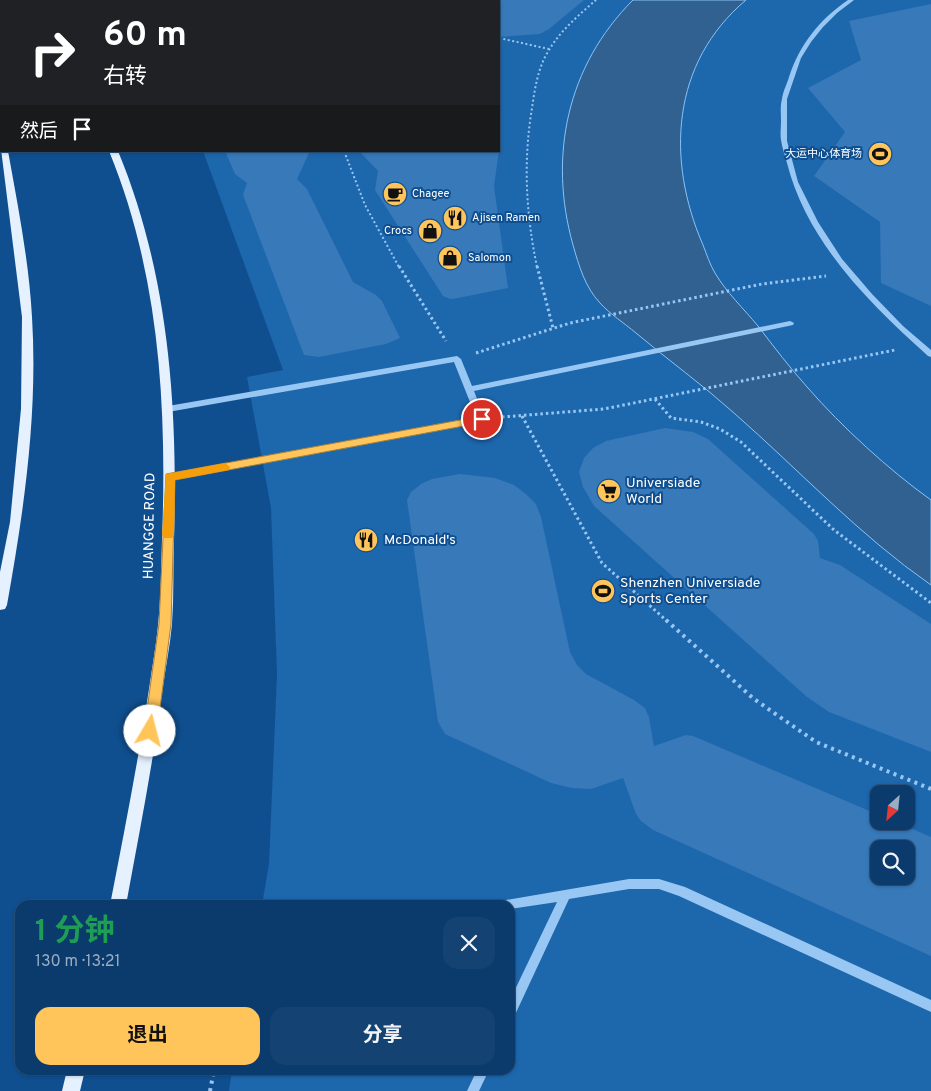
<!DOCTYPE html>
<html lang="zh">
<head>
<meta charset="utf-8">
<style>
	:root { --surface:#0b3b6c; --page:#144272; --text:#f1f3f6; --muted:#9aadc2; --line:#2b557f; --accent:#ffc55b }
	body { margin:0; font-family:Overpass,"Noto Sans SC",sans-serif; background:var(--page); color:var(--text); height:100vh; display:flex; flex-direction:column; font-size:19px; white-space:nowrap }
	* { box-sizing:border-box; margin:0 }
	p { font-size:16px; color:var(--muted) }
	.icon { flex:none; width:28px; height:28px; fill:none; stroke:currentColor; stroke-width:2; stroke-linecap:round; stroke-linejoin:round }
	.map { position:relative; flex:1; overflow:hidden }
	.side { position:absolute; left:15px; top:900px; width:500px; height:175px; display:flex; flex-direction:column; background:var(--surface); border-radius:15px; box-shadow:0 1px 4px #0004,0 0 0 1px var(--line) }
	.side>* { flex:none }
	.guide { position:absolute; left:0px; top:0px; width:500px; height:152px; box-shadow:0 1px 4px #0004,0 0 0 1px var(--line); background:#202124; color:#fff; overflow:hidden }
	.needle { width:32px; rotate:207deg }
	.controls { position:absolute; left:870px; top:785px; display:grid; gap:10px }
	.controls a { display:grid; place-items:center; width:45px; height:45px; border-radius:10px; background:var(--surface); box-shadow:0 1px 4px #0004,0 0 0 1px var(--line); font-size:25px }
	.pin { position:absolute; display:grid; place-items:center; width:42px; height:42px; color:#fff; margin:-21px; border:2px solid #fff; border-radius:50%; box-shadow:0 1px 5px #0007 }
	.me { position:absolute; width:55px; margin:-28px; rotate:8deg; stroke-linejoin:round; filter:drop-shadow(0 0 4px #0008) }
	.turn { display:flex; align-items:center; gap:18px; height:105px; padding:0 20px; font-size:22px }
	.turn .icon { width:65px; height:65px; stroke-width:2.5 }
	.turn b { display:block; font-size:35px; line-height:42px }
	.then { display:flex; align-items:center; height:48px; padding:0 20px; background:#0003; gap:10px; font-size:19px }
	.round { display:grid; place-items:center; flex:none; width:52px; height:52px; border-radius:15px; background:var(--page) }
	.headline { display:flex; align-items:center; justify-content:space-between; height:85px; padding:0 20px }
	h1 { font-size:30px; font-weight:700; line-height:38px; color:#1e9e55 }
	.button { display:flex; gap:10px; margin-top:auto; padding:10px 20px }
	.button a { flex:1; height:58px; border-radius:15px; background:var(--accent); color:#111; font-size:20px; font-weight:700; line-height:58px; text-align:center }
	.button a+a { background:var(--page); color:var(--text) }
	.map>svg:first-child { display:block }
	.green { fill:#1d67ad; fill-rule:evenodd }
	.water { fill:#316190; stroke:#8ac3f7 }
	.building { fill:#3779b9; fill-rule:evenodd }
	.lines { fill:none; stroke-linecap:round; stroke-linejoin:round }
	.path-far2 { stroke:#99c7f3; stroke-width:2; stroke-dasharray:2 2.5; stroke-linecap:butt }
	.path-far1 { stroke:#99c7f3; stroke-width:3; stroke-dasharray:2.5 3; stroke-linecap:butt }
	.path { stroke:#99c7f3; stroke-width:4; stroke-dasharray:3 4.5; stroke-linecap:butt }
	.minor { fill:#99c7f3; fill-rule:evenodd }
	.major { fill:#e5f1ff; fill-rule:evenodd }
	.route { fill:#ffc55b; stroke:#a6803b }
	.slow { fill:#f59e0b }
	.labels { text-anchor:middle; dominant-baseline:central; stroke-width:4; stroke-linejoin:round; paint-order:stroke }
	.far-poi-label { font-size:11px; fill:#fff; stroke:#0f4f90; text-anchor:start }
	.poi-label { font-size:14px; fill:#fff; stroke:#0f4f90; text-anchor:start }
	.street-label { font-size:14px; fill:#fff; stroke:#0f4f90 }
</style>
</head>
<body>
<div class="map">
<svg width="931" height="1091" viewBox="0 0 931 1091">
	<rect width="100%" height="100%" fill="#0f4f90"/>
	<!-- green -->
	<path class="green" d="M147,0H931V1091H229L232,1070H510V905H262L269,864L277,674L271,508L247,377L283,370L203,151H499V1ZM879,794H906V821H879ZM879,849H906V876H879Z"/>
	<!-- water -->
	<path class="water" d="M633,0H746C671,63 666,160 703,245C707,255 710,265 715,273C726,292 744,309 758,326C774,347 790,368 808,388C842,427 889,470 931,500V585C859,535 799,470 734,413C703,385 668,360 636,333C624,323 610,314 600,303C585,287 579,266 573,245C548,156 567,66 633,0Z"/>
	<!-- building -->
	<path class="building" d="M499,0H584L549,29L540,34L499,37Z
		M931,4V306L881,283L880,222L814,176L845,132L808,88L861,60L849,21Z
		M225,151H310L297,179L307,189L353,282L376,295L382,301L400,338L386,344L319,357L304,355L243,195L247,183L235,174Z
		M359,151H499L494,186L508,288L458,298L450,299L443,296L375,190L378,171Z
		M665,428L693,432L708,439L814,534L818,541L820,558L840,565L931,624V752L829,712L807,697L594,506L583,487L579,472L584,458L593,448L606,441Z
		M460,474L495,478L514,485L526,494L536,504L541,517L570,652L577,665L586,674L634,700L645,708L649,717L654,746L686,735L693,736L879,815V821H894L931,837V956L653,830L641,821L636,814L623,778L591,789L572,788L551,783L445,734L438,722L407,500L411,492L421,484L432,479ZM879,849H906V876H879Z"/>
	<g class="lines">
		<!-- path-far2 -->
		<path class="path-far2" d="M322,0L328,1
			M420,0L422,1
			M356,1L358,0
			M499,38L549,49
			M344,151L365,205L399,267
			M537,267C526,214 523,162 532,108C535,88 538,67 549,50C561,30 579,15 596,0"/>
		<!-- path-far1 -->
		<path class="path-far1" d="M399,266L446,341
			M537,266L553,328
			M476,353L570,323L762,284L826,276
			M655,399L671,418L701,422L720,429L741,442L834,530L931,603
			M522,416L602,563L667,621
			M502,417L604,409L895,350"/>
		<!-- path -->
		<path class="path" d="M666,620L754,699L816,742L931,789
			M210,1091L214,1070"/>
		<!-- minor -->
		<path class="minor" d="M848,0H854L837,13L823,27L811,42L801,58L787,99V141L798,182L818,222L842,259L872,294L903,326L931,350V357L928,356C869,303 807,242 787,163C785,155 782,148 781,140C780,134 781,128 781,121C781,114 780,106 782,99C783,91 787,84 789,77C800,44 819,20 848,0Z
			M790,321L794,323L793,325L474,391L485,419L481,422L170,480L166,477L170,474L476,417L454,362L168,412L164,409L168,406L457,356L461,359L472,386Z
			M629,879H659L685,887L931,1000V1012L679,896L659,889H629L569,899L514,1017L510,1019V1000L557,902L510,909V905H498L500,901Z
			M477,1070H489L479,1091H467Z"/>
		<!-- major -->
		<path class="major" d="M44,0H52V1H44Z
			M56,0H64V1H56Z
			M0,127L1,128V140L0,139Z
			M1,149V151H8C18,206 29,262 32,317C38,414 24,510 7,605L5,609L0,610V572L10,522L21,409L22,317Z
			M109,151H118C169,274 178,407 174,540C173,568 174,596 172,624C170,647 165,670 162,693C153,764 139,834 126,905H110C124,833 138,762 149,689C152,668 156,646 158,625C161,597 161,568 162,540C167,408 160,275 109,151Z
			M67,1070H85L80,1091H62Z"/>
	</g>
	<!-- route -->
	<path class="route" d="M482,416L487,419L485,422L175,480L171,624L157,731L155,735L150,736L146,735L144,731L159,624L166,474Z"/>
	<!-- slow -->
	<path class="slow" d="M225,463L230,467L229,470L175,480L174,535L172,538H164L162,535L166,474Z"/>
	<!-- icons -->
	<defs>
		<g id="stadium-disc" transform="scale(1.25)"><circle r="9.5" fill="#ffc55b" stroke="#0f4f90"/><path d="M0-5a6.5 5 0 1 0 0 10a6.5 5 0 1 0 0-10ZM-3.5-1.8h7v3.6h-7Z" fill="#111"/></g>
		<g id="cafe-disc" transform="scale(1.25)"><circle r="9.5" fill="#ffc55b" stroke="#0f4f90"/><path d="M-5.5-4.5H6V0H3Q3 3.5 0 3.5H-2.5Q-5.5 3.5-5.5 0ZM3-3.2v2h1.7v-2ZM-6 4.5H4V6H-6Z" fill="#111"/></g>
		<g id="restaurant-disc" transform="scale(1.25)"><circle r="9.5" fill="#ffc55b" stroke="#0f4f90"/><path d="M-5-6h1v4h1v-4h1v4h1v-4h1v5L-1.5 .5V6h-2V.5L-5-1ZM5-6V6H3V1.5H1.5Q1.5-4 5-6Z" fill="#111"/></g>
		<g id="shop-disc" transform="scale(1.25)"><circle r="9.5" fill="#ffc55b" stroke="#0f4f90"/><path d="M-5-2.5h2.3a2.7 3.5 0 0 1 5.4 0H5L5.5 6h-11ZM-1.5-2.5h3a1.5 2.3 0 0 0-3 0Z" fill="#111"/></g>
		<g id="supermarket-disc" transform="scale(1.25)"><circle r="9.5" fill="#ffc55b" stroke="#0f4f90"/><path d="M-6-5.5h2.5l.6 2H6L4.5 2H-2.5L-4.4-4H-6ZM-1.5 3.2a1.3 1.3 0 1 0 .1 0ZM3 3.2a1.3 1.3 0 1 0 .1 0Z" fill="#111"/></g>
	</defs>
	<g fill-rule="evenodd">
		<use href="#stadium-disc" x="880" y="154"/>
		<use href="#cafe-disc" x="395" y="194"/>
		<use href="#restaurant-disc" x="455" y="218"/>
		<use href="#shop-disc" x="430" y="231"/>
		<use href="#shop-disc" x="450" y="258"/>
		<use href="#supermarket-disc" x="609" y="491"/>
		<use href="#restaurant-disc" x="366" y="540"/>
		<use href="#stadium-disc" x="603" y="591"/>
	</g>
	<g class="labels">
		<!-- far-poi labels -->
		<g class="far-poi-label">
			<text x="862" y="154" text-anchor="end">大运中心体育场</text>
			<text x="412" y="194">Chagee</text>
			<text x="472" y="218">Ajisen Ramen</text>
			<text x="412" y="231" text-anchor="end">Crocs</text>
			<text x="468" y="258">Salomon</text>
		</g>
		<!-- poi labels -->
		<g class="poi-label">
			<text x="626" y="483">Universiade<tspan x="626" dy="16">World</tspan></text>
			<text x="384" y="540">McDonald's</text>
			<text x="620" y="583">Shenzhen Universiade<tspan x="620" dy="16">Sports Center</tspan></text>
		</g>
		<!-- street labels -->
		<g class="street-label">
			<text transform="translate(150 526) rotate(-89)">HUANGGE ROAD</text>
		</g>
	</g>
</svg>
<div class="controls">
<a><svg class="needle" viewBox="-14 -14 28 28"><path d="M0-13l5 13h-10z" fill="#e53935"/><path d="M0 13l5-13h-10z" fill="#9aadc2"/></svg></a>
<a><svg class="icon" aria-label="search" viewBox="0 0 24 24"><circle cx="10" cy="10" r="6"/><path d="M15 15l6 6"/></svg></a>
</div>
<div class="pin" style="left:482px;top:419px;background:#d93025"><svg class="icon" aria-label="arrive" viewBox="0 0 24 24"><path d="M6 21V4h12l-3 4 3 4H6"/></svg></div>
<svg class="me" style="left:150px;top:731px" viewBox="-20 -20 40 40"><circle r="19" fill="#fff"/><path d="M0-13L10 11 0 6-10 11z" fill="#ffc55b"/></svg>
<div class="guide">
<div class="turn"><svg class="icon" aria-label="right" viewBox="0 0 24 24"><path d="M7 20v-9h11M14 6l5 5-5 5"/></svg><div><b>60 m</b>右转</div></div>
<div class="then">然后<svg class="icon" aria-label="arrive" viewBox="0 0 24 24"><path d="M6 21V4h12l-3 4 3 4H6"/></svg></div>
</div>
<section class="side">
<div class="headline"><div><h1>1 分钟</h1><p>130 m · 13:21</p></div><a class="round"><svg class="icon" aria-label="close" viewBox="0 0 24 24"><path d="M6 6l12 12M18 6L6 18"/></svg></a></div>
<div class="button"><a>退出</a><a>分享</a></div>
</section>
</div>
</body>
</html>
